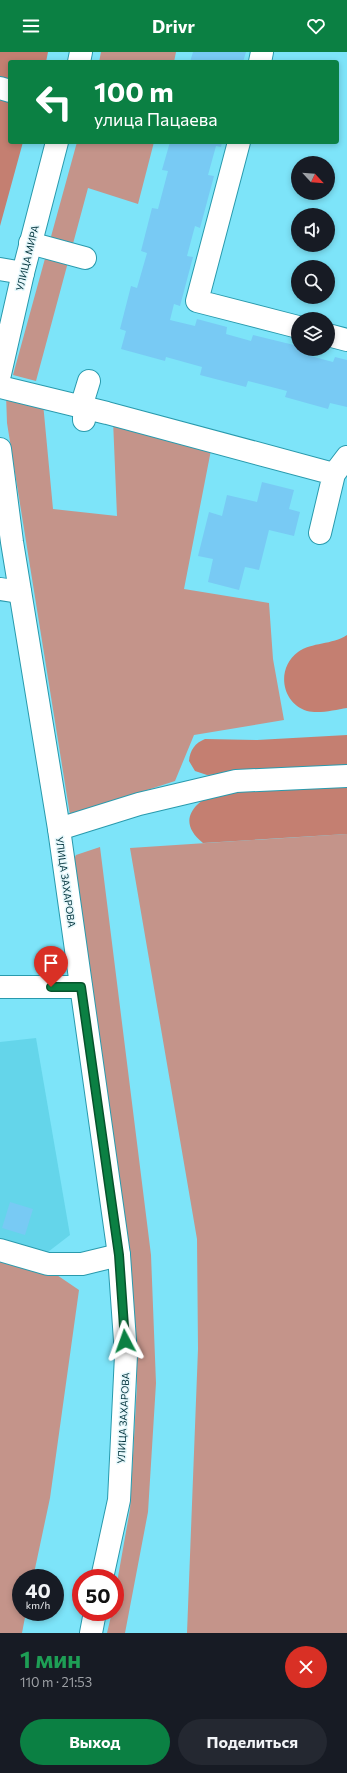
<!DOCTYPE html>
<html lang="ru">
<head>
<meta charset="utf-8">
<style>
	:root { --surface:#171b24; --page:#242831; --text:#f1f3f6; --muted:#9ea1a6; --accent:#0b8043 }
	body { margin:0; font-family:Commissioner,sans-serif; background:var(--page); color:var(--text); height:100vh; display:flex; flex-direction:column; font-size:15px; white-space:nowrap }
	* { box-sizing:border-box; margin:0 }
	p { font-size:13px; color:var(--muted) }
	.icon { flex:none; width:22px; height:22px; fill:none; stroke:currentColor; stroke-width:2; stroke-linecap:round; stroke-linejoin:round }
	.map { position:relative; height:1581px; overflow:hidden }
	.panel { display:flex; flex-direction:column; background:var(--surface); flex:1 }
	.panel>* { flex:none }
	.hud { position:absolute; left:8px; top:8px; width:331px; height:84px; border-radius:4px; box-shadow:0 2px 6px #0003; background:#0b8043; color:#fff; overflow:hidden }
	.needle { width:26px; rotate:116deg }
	.buttons { position:absolute; left:291px; top:104px; display:grid; gap:8px }
	.buttons a { display:grid; place-items:center; width:44px; height:44px; border-radius:50%; background:var(--surface); box-shadow:0 2px 6px #0003; font-size:20px }
	.speed { position:absolute; left:12px; top:1517px; display:flex; gap:8px; font-size:20px; font-weight:700; text-align:center }
	.speed>* { display:grid; place-content:center; width:52px; height:52px; border-radius:50%; background:var(--surface); box-shadow:0 2px 6px #0003; line-height:1 }
	.speed small { font-size:10px; font-weight:400 }
	.speed .limit { border:6px solid #d22; background:#fff; color:#111 }
	.pin { position:absolute; display:grid; place-items:center; width:34px; height:34px; color:#fff; margin:-41px -17px; border-radius:50% 50% 50% 0; rotate:-45deg; box-shadow:0 0 4px #0007 }
	.pin .icon { rotate:45deg }
	.me { position:absolute; width:44px; margin:-22px; rotate:356deg; stroke-linejoin:round; filter:drop-shadow(0 0 3px #0008) }
	.turn { display:flex; align-items:center; gap:14px; height:84px; padding:0 20px; font-size:18px }
	.turn .icon { width:52px; height:52px; stroke-width:2.5 }
	.turn b { display:block; font-size:28px; line-height:34px }
	.round { display:grid; place-items:center; flex:none; width:42px; height:42px; border-radius:21px; background:var(--page) }
	.headline { display:flex; align-items:center; justify-content:space-between; height:68px; padding:0 20px }
	h1 { font-size:24px; font-weight:700; line-height:30px; color:#1e9e55 }
	.cta { display:flex; gap:8px; margin-top:auto; padding:8px 20px }
	.cta a { flex:1; height:46px; border-radius:24px; background:var(--accent); color:#fff; font-size:16px; font-weight:700; line-height:46px; text-align:center }
	.cta a+a { background:var(--page); color:var(--text) }
	header { display:flex; justify-content:space-between; align-items:center; height:52px; padding:0 20px; background:var(--accent); color:#fff; font-size:18px; font-weight:700 }
	.map>svg:first-child { display:block }
	.built { fill:#64d5ea }
	.green { fill:#c4948a }
	.forest { fill:#c47f71 }
	.building { fill:#78caf4 }
	.lines { fill:none; stroke-linecap:round; stroke-linejoin:round }
	.minor-casing { stroke:#299aad; stroke-width:24 }
	.major-casing { stroke:#299aad; stroke-width:24 }
	.minor { stroke:#fff; stroke-width:22 }
	.major { stroke:#fff; stroke-width:22 }
	.route-casing { stroke:#07532c; stroke-width:10 }
	.route { stroke:#0b8043; stroke-width:7 }
	.labels { text-anchor:middle; dominant-baseline:central; stroke-width:3; stroke-linejoin:round; paint-order:stroke }
	.street-label { font-size:10px; fill:#04353d; stroke:#e5f7fb }
</style>
</head>
<body>
<header><svg class="icon" aria-label="menu" viewBox="0 0 24 24"><path d="M4 6h16M4 12h16M4 18h16"/></svg>Drivr<svg class="icon" aria-label="heart" viewBox="0 0 24 24"><path d="M12 20l-8-8c-3-5 5-10 8-4 3-6 11-1 8 4z"/></svg></header>
<div class="map">
<svg width="347" height="1581" viewBox="0 0 347 1581">
	<rect width="100%" height="100%" fill="#7de4f9"/>
	<!-- built -->
	<path class="built" d="M36,986L70,1183L44,1203L0,1190V990Z"/>
	<!-- green -->
	<path class="green" d="M101,0H176L174,10H99Z
		M77,90H154L138,152L88,136L36,329L13,323Z
		M6,342L43,351L53,457L117,464L113,368L211,398L184,537L269,551L273,607L284,668L194,683L175,729L70,763L7,371Z
		M347,782V1581H187L198,1297L197,1187L130,796Z
		M100,795L151,1203L156,1331L148,1460L125,1581H107L112,1560H115V1542L130,1457L137,1333L128,1201L74,807L76,803Z
		M0,1204L51,1219L79,1238L50,1446L33,1526H21V1560H26L22,1581H0Z"/>
	<!-- forest -->
	<path class="forest" d="M0,0H48L46,10H10V90H23L0,174Z
		M347,583V656C335,658 319,662 307,659C281,651 276,616 298,600C312,590 332,593 347,583Z
		M347,683V714L207,723L195,719L189,709C190,698 195,691 205,687L257,688Z
		M347,734V782L203,791C177,770 192,752 216,740Z"/>
	<!-- building -->
	<path class="building" d="M193,0H246L243,10H190Z
		M170,90H222L221,95L216,94L208,123L214,124L200,176L195,174L187,204L193,205L180,254L174,252L170,268L195,274L197,267L227,275L226,282L251,289L253,283L298,294V297H305L303,302L333,310L335,305L347,308V355L330,351L328,357L285,345L287,339L248,329L246,335L200,323L202,315L166,305L165,309L121,297L126,279L120,277L131,234L137,236L147,201L141,199L152,156L158,157L168,119L162,118Z
		M262,430L294,438L289,457L300,460L294,484L269,478L259,518L245,515L239,538L208,530L213,507L198,504L209,460L222,464L227,443L257,450Z
		M10,1150L33,1157L25,1183L2,1176Z"/>
	<g class="lines">
		<!-- minor casing -->
		<g class="minor-casing">
			<path id="minor" d="M260,10L262,0
				M0,36L10,39
				M239,90L197,249L298,275
				M30,191L85,206
				M0,217L23,221
				M328,283L347,288
				M0,335L107,361L334,422L347,405
				M84,368V361L81,355L89,329
				M320,481L334,422
				M0,537L20,540
				M59,777L139,752L236,729L347,724
				M0,935H81
				M0,1198L48,1212H82L119,1203"/>
		</g>
		<!-- major casing -->
		<g class="major-casing">
			<path id="major" d="M79,10L81,0
				M0,322L23,221L57,90
				M0,397L12,490L59,777L119,1203L126,1303L119,1448L102,1526
				M91,1581L95,1560"/>
		</g>
		<!-- minor -->
		<use href="#minor" class="minor"/>
		<!-- major -->
		<use href="#major" class="major"/>
	</g>
	<g class="lines">
		<!-- route casing -->
		<g class="route-casing">
			<path id="route" d="M51,935H81L119,1203L125,1289"/>
		</g>
		<!-- route -->
		<use href="#route" class="route"/>
	</g>
	<g class="labels">
		<!-- street labels -->
		<g class="street-label">
			<text transform="translate(27 206) rotate(-76)">УЛИЦА МИРА</text>
			<text transform="translate(66 830) rotate(82)">УЛИЦА ЗАХАРОВА</text>
			<text transform="translate(123 1366) rotate(-87)">УЛИЦА ЗАХАРОВА</text>
		</g>
	</g>
</svg>
<div class="buttons">
<a><svg class="needle" viewBox="-14 -14 28 28"><path d="M0-13l5 13h-10z" fill="#e53935"/><path d="M0 13l5-13h-10z" fill="#9ea1a6"/></svg></a>
<a><svg class="icon" aria-label="sound" viewBox="0 0 24 24"><path d="M4 9h4l5-4v14l-5-4H4zM17 9q2 3 0 6"/></svg></a>
<a><svg class="icon" aria-label="search" viewBox="0 0 24 24"><circle cx="10" cy="10" r="6"/><path d="M15 15l6 6"/></svg></a>
<a><svg class="icon" aria-label="layers" viewBox="0 0 24 24"><path d="M12 4l9 5-9 5-9-5zM3 14l9 5 9-5"/></svg></a>
</div>
<div class="speed"><div>40<small>km/h</small></div><div class="limit">50</div></div>
<div class="pin" style="left:51px;top:935px;background:#d93025"><svg class="icon" aria-label="arrive" viewBox="0 0 24 24"><path d="M6 21V4h12l-3 4 3 4H6"/></svg></div>
<svg class="me" style="left:125px;top:1289px" viewBox="-20 -20 40 40"><path d="M0-17L14 15 0 8-14 15z" fill="#0b8043" stroke="#fff" stroke-width="4"/></svg>
<div class="hud">
<div class="turn"><svg class="icon" aria-label="left" viewBox="0 0 24 24"><path d="M17 20v-9H6M10 6l-5 5 5 5"/></svg><div><b>100 m</b>улица Пацаева</div></div>
</div>
</div>
<section class="panel">
<div class="headline"><div><h1>1 мин</h1><p>110 m · 21:53</p></div><a class="round" style="background:#d93025;color:#fff"><svg class="icon" aria-label="close" viewBox="0 0 24 24"><path d="M6 6l12 12M18 6L6 18"/></svg></a></div>
<div class="cta"><a>Выход</a><a>Поделиться</a></div>
</section>
</body>
</html>
